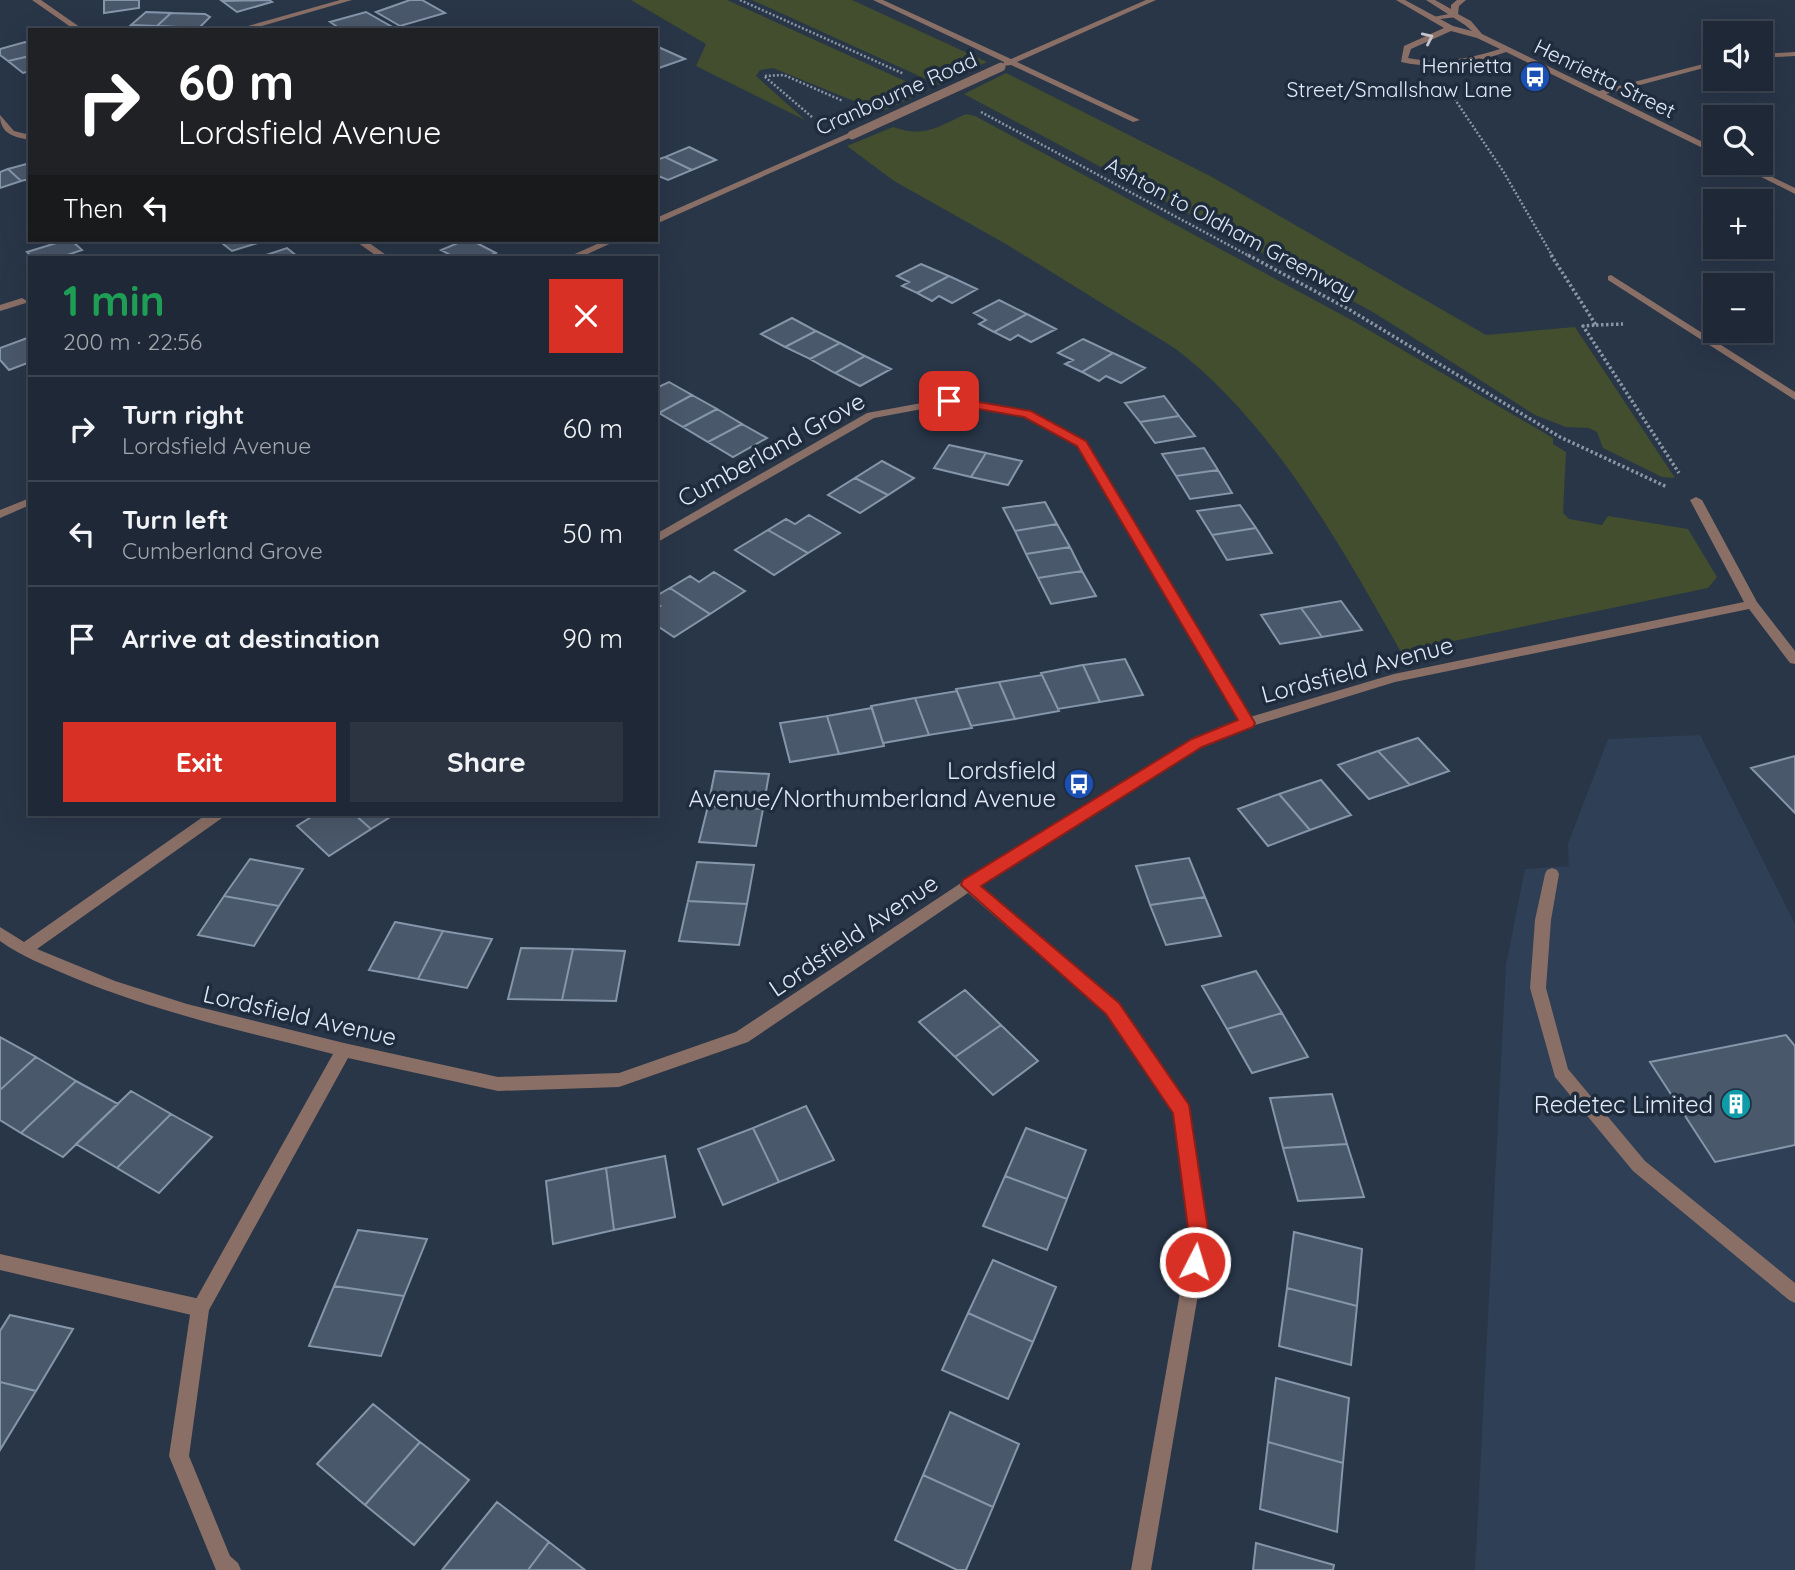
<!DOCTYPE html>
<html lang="en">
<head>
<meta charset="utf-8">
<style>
	:root { --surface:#1f2836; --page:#2c3442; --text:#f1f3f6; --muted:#a1a6ad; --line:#3c4451; --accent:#d93025 }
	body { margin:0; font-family:Quicksand,sans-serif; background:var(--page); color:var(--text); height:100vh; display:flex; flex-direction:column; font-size:26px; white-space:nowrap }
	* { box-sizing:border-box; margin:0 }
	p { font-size:23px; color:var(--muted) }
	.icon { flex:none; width:38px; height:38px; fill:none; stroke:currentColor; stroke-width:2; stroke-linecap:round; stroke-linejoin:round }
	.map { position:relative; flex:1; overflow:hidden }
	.details { position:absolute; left:28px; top:256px; width:630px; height:560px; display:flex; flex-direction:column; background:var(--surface); border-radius:0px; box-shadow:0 7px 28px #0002,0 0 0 2px var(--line) }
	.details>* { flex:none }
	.hud { position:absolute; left:28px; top:28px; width:630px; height:214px; border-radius:0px; box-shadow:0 7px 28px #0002,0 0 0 2px var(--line); background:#202124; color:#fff; overflow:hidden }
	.fabs { position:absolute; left:1703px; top:21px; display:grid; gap:14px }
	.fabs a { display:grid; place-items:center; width:70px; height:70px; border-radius:0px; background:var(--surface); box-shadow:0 7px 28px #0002,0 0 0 2px var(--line); font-size:35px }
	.pin { position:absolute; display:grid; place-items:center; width:60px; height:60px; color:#fff; margin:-30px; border-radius:14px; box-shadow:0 4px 10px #0006 }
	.me { position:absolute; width:77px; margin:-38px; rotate:5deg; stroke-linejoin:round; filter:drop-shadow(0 0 5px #0008) }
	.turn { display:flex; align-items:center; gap:24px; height:147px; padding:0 35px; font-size:32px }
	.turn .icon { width:91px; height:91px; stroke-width:2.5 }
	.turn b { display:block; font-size:49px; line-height:60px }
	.then { display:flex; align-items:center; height:66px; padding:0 35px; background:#0003; gap:14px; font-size:26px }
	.round { display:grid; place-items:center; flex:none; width:74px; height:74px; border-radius:0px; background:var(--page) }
	.headline { display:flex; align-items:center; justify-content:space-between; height:119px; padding:0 35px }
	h1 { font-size:42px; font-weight:700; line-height:52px; color:#1e9e55 }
	.cta { display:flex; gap:14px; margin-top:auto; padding:14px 35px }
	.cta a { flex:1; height:80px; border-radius:0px; background:var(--accent); color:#fff; font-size:28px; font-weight:700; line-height:80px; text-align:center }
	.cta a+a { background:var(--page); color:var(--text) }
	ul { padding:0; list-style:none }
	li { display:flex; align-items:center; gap:21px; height:105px; padding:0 35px; border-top:2px solid var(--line) }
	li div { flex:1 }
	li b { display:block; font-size:26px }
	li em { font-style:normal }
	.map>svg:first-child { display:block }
	.built { fill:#2e3f56 }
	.green { fill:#424e2d }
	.building { fill:#4a586b; stroke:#8595aa; stroke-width:2 }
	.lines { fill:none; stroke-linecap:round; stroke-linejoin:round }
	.path-far1 { stroke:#8b96a5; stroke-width:2.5; stroke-dasharray:2 2; stroke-linecap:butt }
	.path { stroke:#8b96a5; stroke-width:3.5; stroke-dasharray:2.5 2.5; stroke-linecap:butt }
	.service { fill:#8a6f66; fill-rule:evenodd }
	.minor { fill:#8a6f66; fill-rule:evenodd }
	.minor-bridge { stroke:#8a6f66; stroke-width:9 }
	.oneway { stroke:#c6c4ca }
	.route { fill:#d93025; stroke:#8d1f18; stroke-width:2 }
	.labels { text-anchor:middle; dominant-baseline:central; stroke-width:7; stroke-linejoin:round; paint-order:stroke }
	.far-poi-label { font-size:21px; fill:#e0e9f5; stroke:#1f2c3d; text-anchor:end }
	.far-street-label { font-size:21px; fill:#e0e9f5; stroke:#1f2c3d }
	.street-label { font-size:24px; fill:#e0e9f5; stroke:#1f2c3d }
	.poi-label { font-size:24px; fill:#e0e9f5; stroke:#1f2c3d; text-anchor:end }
</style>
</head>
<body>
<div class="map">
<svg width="1795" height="1570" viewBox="0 0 1795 1570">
	<rect width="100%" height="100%" fill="#293648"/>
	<!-- built -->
	<path class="built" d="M1700,735L1795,924V1570H1475L1506,965L1525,869L1569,866L1568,844L1608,739Z"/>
	<!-- green -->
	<path class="green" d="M631,0H727L927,91L881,112L773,68L760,70L756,76L805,120L696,66L706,44Z
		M752,0H852L987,62L939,85Z
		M1006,73L1212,177L1486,335L1575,327L1675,478L1662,477L1603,448L1597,432L1589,428L1566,427L1535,415L1373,312L964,94Z
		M966,114L975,116L1355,322L1553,438V444L1566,452L1563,513L1569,519L1602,525L1608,516L1688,529L1717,577L1708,588L1401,652C1341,546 1274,425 1176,349L1006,244L894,181L847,146L893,127C925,138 937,127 966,114Z"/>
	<!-- building -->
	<path class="building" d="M104,0H139V8L104,13Z
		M269,0L272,2L237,12L222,1Z
		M410,0H422L445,13L400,26L376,12Z
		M146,12L171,13L157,26L131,25Z
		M366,12L394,28L342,30L330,22Z
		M171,13L205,14L210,17L199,28L157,26Z
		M25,42L30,45V56L8,61L0,55V49Z
		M656,46L685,59L656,69Z
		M30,56V71L23,73L8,61Z
		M689,147L716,160L692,170L665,157Z
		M665,157L692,170L668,180L656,175V160Z
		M30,163V179L21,181L8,169Z
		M8,169L21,181L0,188V172Z
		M66,240H71L82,250L61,257H32L27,252Z
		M218,240H267L232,251Z
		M465,240H471L496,253L486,257H454L441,250Z
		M287,248L298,257H260Z
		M921,264L949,276L917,293L902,286L909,282L897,276Z
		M949,276L977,289L952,303L939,296L932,301L917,293Z
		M999,300L1027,314L994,332L979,324L986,320L974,313Z
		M1027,314L1056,329L1031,342L1018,335L1010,340L994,332Z
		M792,318L816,331L785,347L761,334Z
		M816,331L840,343L810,359L785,347Z
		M30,337V362L9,370L0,360V348Z
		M1083,339L1113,353L1082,372L1065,364L1073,360L1058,353Z
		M840,343L865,356L835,373L810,359Z
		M1113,353L1145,368L1121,383L1106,376L1099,381L1082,372Z
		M865,356L891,369L860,386L835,373Z
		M669,382L692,395L659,413L656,388Z
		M692,395L717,409L683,427L659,413Z
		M1164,396L1179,416L1140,422L1125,403Z
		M717,409L742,424L708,442L683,427Z
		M1179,416L1195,436L1155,443L1140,422Z
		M742,424L767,438L733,457L708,442Z
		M949,445L986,453L971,477L934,468Z
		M1204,448L1218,470L1176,476L1162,454Z
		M986,453L1022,461L1008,485L971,477Z
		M882,461L914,478L888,495L855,478Z
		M1218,470L1232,493L1190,499L1176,476Z
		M855,478L888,495L860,513L828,495Z
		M1045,502L1057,524L1015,531L1003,508Z
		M1240,505L1256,528L1212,535L1197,511Z
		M809,515L840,533L808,553L768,530L786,519L795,524Z
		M1057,524L1070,547L1026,554L1015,531Z
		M1256,528L1272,553L1227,560L1212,535Z
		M768,530L808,553L774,575L735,550Z
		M1070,547L1082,571L1038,578L1026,554Z
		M1082,571L1096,596L1051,604L1038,578Z
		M714,572L745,591L710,614L670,588L690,576L699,582Z
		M670,588L710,614L674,637L656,625V608L660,606L656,604V596Z
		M1341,601L1362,630L1322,637L1301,608Z
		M1301,608L1322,637L1280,644L1261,615Z
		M1125,659L1143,695L1100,702L1083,665Z
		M1083,665L1100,702L1058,709L1041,673Z
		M1042,675L1059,711L1015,719L999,682Z
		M999,682L1015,719L971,726L956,689Z
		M957,691L972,728L929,735L915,698Z
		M915,698L929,735L883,743L871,706Z
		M872,708L884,746L839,754L827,716Z
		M827,716L839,754L790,762L780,723Z
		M1418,738L1449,771L1410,785L1378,751Z
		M1378,751L1410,785L1369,799L1338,765Z
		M1795,756V813L1751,768Z
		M715,771L769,774L763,809L708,806Z
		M1321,780L1351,815L1310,830L1279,794Z
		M1279,794L1310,830L1268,846L1238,809Z
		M708,806L763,809L756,846L699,842Z
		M316,814H354L371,829L329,856L297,826Z
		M354,814H395L371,829Z
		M1189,858L1205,897L1150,905L1136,866Z
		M250,859L303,869L279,906L224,896Z
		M697,862L754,865L747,904L688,901Z
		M224,896L279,906L254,946L198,935Z
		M1205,897L1221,936L1166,945L1150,905Z
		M688,901L747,904L739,945L679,941Z
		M395,922L443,931L418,979L369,970Z
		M443,931L492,939L467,988L418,979Z
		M521,948L573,949L562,1000L508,999Z
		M573,949L625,951L616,1001L562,1000Z
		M1256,971L1282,1013L1227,1029L1202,986Z
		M965,990L1001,1025L955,1057L919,1022Z
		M1282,1013L1308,1057L1252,1073L1227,1029Z
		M1001,1025L1038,1061L993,1095L955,1057Z
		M1786,1035L1795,1046V1145L1715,1162L1650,1062Z
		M0,1037L36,1057L0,1090Z
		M36,1057L76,1081L21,1133L0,1120V1090Z
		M76,1081L118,1104L63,1157L21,1133Z
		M131,1091L171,1114L117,1168L76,1144Z
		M1332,1094L1347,1144L1283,1148L1270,1098Z
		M806,1106L834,1160L779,1182L753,1128Z
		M171,1114L212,1137L159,1193L117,1168Z
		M753,1128L779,1182L723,1205L698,1149Z
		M1026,1128L1086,1150L1067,1199L1005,1176Z
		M1347,1144L1364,1197L1298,1201L1283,1148Z
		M665,1156L675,1217L614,1230L606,1168Z
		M606,1168L614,1230L553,1244L546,1181Z
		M1005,1176L1067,1199L1047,1250L983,1226Z
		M358,1230L427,1239L404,1296L334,1286Z
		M1294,1232L1362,1249L1357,1306L1287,1288Z
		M993,1260L1056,1287L1033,1342L968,1313Z
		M334,1286L404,1296L381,1356L309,1346Z
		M1287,1288L1357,1306L1351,1365L1279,1346Z
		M968,1313L1033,1342L1008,1399L942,1370Z
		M10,1315L73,1329L36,1391L0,1382V1331Z
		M1276,1378L1349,1398L1343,1463L1268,1442Z
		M0,1382L36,1391L0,1450Z
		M373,1404L420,1442L365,1505L317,1464Z
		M950,1412L1019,1444L993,1507L923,1475Z
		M420,1442L469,1480L414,1545L365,1505Z
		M1268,1442L1343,1463L1337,1532L1260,1509Z
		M923,1475L993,1507L966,1570H957L895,1540Z
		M497,1502L549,1542L528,1570H442Z
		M549,1542L585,1570H528Z
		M1256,1543L1334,1565L1333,1570H1253Z"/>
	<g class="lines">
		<!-- path-far1 -->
		<path class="path-far1" d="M740,0L904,74
			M1450,92L1503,171L1553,257
			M981,112L1251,257
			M812,117L764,76L784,75L843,101"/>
		<!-- path -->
		<path class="path" d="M1248,255L1350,310L1560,437L1667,487
			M1551,255L1596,325L1583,326L1679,473
			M1596,325L1623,324"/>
		<!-- service -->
		<path class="service" d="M1454,13H1457V17L1432,20L1428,18Z
			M0,1254L200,1299L207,1302L209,1308L207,1314L200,1317L0,1270Z"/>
		<!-- minor -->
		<path class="minor" d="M32,0H41L84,30H75Z
			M340,0H352L248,30H234Z
			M873,0H883L1011,59L1146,0H1156L1017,62L1140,120L1133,122L1011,65L1003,66L1004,62Z
			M1396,0H1405L1453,26L1472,31L1465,25L1426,0H1435L1451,9V5L1457,0H1466L1459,6L1458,14L1471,21L1482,34L1599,91L1715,61V65L1606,94L1715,148V154L1506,52C1471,64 1438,70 1401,62L1404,46L1444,28ZM1451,31L1477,38L1500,49C1469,59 1440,64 1408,58L1411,49Z
			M1795,52V56L1760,58V54Z
			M0,115L14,131L30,135V140C14,137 0,134 0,115Z
			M849,133L856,135L656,224V218Z
			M1734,163H1744L1795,188V194Z
			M354,240H365L389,257H378Z
			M606,240H618L581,257H568Z
			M1611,275L1795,392V400L1608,280V276Z
			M22,298L27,301L26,303L0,311V305Z
			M949,398L1031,412L1086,442L1250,717L1394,674L1744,602L1690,500L1696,497L1702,500L1757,602L1795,651V664L1790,663L1749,609L1395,682L1252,726L1202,746L980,886L1118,1003L1190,1111L1208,1236L1151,1570H1131L1190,1236L1174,1113L1106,1013L968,893L748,1042L619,1087L498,1091L348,1058L209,1310L189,1456L230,1556L238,1563L241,1570H216L169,1456L191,1308L333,1054C245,1032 156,1012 72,977C47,966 22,957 0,941V927L24,942L207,814H224L222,818L37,949L115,981L187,1004L344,1043L498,1077L619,1073L736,1032L964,881L1192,740L1239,721L1078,446L1024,417L949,404L874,418L656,543V534L867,413Z
			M30,498V505L0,518V510Z
			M1552,868L1557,870L1559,874L1551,920L1546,988L1568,1069L1645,1161L1795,1283V1303L1789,1300L1633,1171L1555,1077L1530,988L1535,920L1545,874L1547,870Z"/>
		<!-- minor-bridge -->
		<path class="minor-bridge" d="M852,135L1001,67"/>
	</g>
	<!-- one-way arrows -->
	<defs><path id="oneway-chevron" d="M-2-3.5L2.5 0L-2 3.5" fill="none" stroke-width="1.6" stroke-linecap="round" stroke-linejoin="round" transform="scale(1.75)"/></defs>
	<use class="oneway" href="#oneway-chevron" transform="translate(1428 38) rotate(-25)"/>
	<!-- route -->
	<path class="route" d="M949,397L1031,411L1086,441L1255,723L1253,727L1202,747L981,886L1119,1003L1189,1105L1209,1236L1202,1268L1195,1271L1188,1268L1185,1262L1189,1236L1173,1113L1106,1014L961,885L963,880L1192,739L1238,720L1077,446L1024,417L945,403L943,401Z"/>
	<!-- icons -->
	<defs>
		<g id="bus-disc" transform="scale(1.575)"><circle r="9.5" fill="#1a4fb4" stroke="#1f2c3d"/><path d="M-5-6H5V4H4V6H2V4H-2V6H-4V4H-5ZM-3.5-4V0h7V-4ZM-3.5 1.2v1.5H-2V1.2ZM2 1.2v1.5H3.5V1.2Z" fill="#fff"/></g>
		<g id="building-disc" transform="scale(1.575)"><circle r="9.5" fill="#0f9aa8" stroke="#1f2c3d"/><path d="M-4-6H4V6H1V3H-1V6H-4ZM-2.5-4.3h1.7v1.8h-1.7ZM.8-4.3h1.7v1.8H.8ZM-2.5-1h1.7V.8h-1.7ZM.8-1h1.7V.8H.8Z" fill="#fff"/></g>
	</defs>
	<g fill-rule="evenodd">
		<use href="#bus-disc" x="1535" y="77"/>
		<use href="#bus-disc" x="1079" y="784"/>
		<use href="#building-disc" x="1736" y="1104"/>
	</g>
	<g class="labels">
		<!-- far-poi labels -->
		<g class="far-poi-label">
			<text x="1512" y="65">Henrietta<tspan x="1512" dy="24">Street/Smallshaw Lane</tspan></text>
		</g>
		<!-- far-street labels -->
		<g class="far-street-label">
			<text transform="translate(1605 78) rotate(26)">Henrietta Street</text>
			<text transform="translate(896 93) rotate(-24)">Cranbourne Road</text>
			<text transform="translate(1231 228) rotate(28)">Ashton to Oldham Greenway</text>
		</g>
		<!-- street labels -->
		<g class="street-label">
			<text transform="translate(771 449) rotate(-29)">Cumberland Grove</text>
			<text transform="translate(1357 669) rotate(-15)">Lordsfield Avenue</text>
			<text transform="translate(853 935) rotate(-34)">Lordsfield Avenue</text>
			<text transform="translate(300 1015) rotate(13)">Lordsfield Avenue</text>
		</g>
		<!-- poi labels -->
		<g class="poi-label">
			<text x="1056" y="770">Lordsfield<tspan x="1056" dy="28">Avenue/Northumberland Avenue</tspan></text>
			<text x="1713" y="1104">Redetec Limited</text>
		</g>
	</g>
</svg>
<div class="fabs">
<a><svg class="icon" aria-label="sound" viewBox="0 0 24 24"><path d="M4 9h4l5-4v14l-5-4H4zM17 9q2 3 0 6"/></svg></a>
<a><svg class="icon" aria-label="search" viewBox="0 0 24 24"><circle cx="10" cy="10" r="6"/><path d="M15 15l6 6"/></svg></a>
<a>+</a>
<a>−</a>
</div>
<div class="pin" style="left:949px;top:401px;background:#d93025"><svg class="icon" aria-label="arrive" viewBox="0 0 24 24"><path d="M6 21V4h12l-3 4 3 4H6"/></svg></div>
<svg class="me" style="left:1195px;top:1262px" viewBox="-20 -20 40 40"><circle r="17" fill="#d93025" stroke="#fff" stroke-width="3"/><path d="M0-11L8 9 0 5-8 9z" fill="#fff"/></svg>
<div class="hud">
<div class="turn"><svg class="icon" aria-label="right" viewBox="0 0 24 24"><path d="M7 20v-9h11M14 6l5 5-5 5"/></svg><div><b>60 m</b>Lordsfield Avenue</div></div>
<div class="then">Then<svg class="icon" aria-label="left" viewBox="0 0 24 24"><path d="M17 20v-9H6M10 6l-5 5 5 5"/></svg></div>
</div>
<section class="details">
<div class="headline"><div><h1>1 min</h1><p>200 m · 22:56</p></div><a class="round" style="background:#d93025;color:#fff"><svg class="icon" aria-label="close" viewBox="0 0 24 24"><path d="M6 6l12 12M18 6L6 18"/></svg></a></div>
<ul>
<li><svg class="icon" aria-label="right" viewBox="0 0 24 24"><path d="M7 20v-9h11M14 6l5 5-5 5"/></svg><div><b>Turn right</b><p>Lordsfield Avenue</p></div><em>60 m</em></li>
<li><svg class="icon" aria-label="left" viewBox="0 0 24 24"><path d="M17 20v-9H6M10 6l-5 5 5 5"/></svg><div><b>Turn left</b><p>Cumberland Grove</p></div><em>50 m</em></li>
<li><svg class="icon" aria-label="arrive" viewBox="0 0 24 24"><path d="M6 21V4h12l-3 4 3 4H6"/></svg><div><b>Arrive at destination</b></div><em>90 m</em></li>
</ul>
<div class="cta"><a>Exit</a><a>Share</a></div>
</section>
</div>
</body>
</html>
